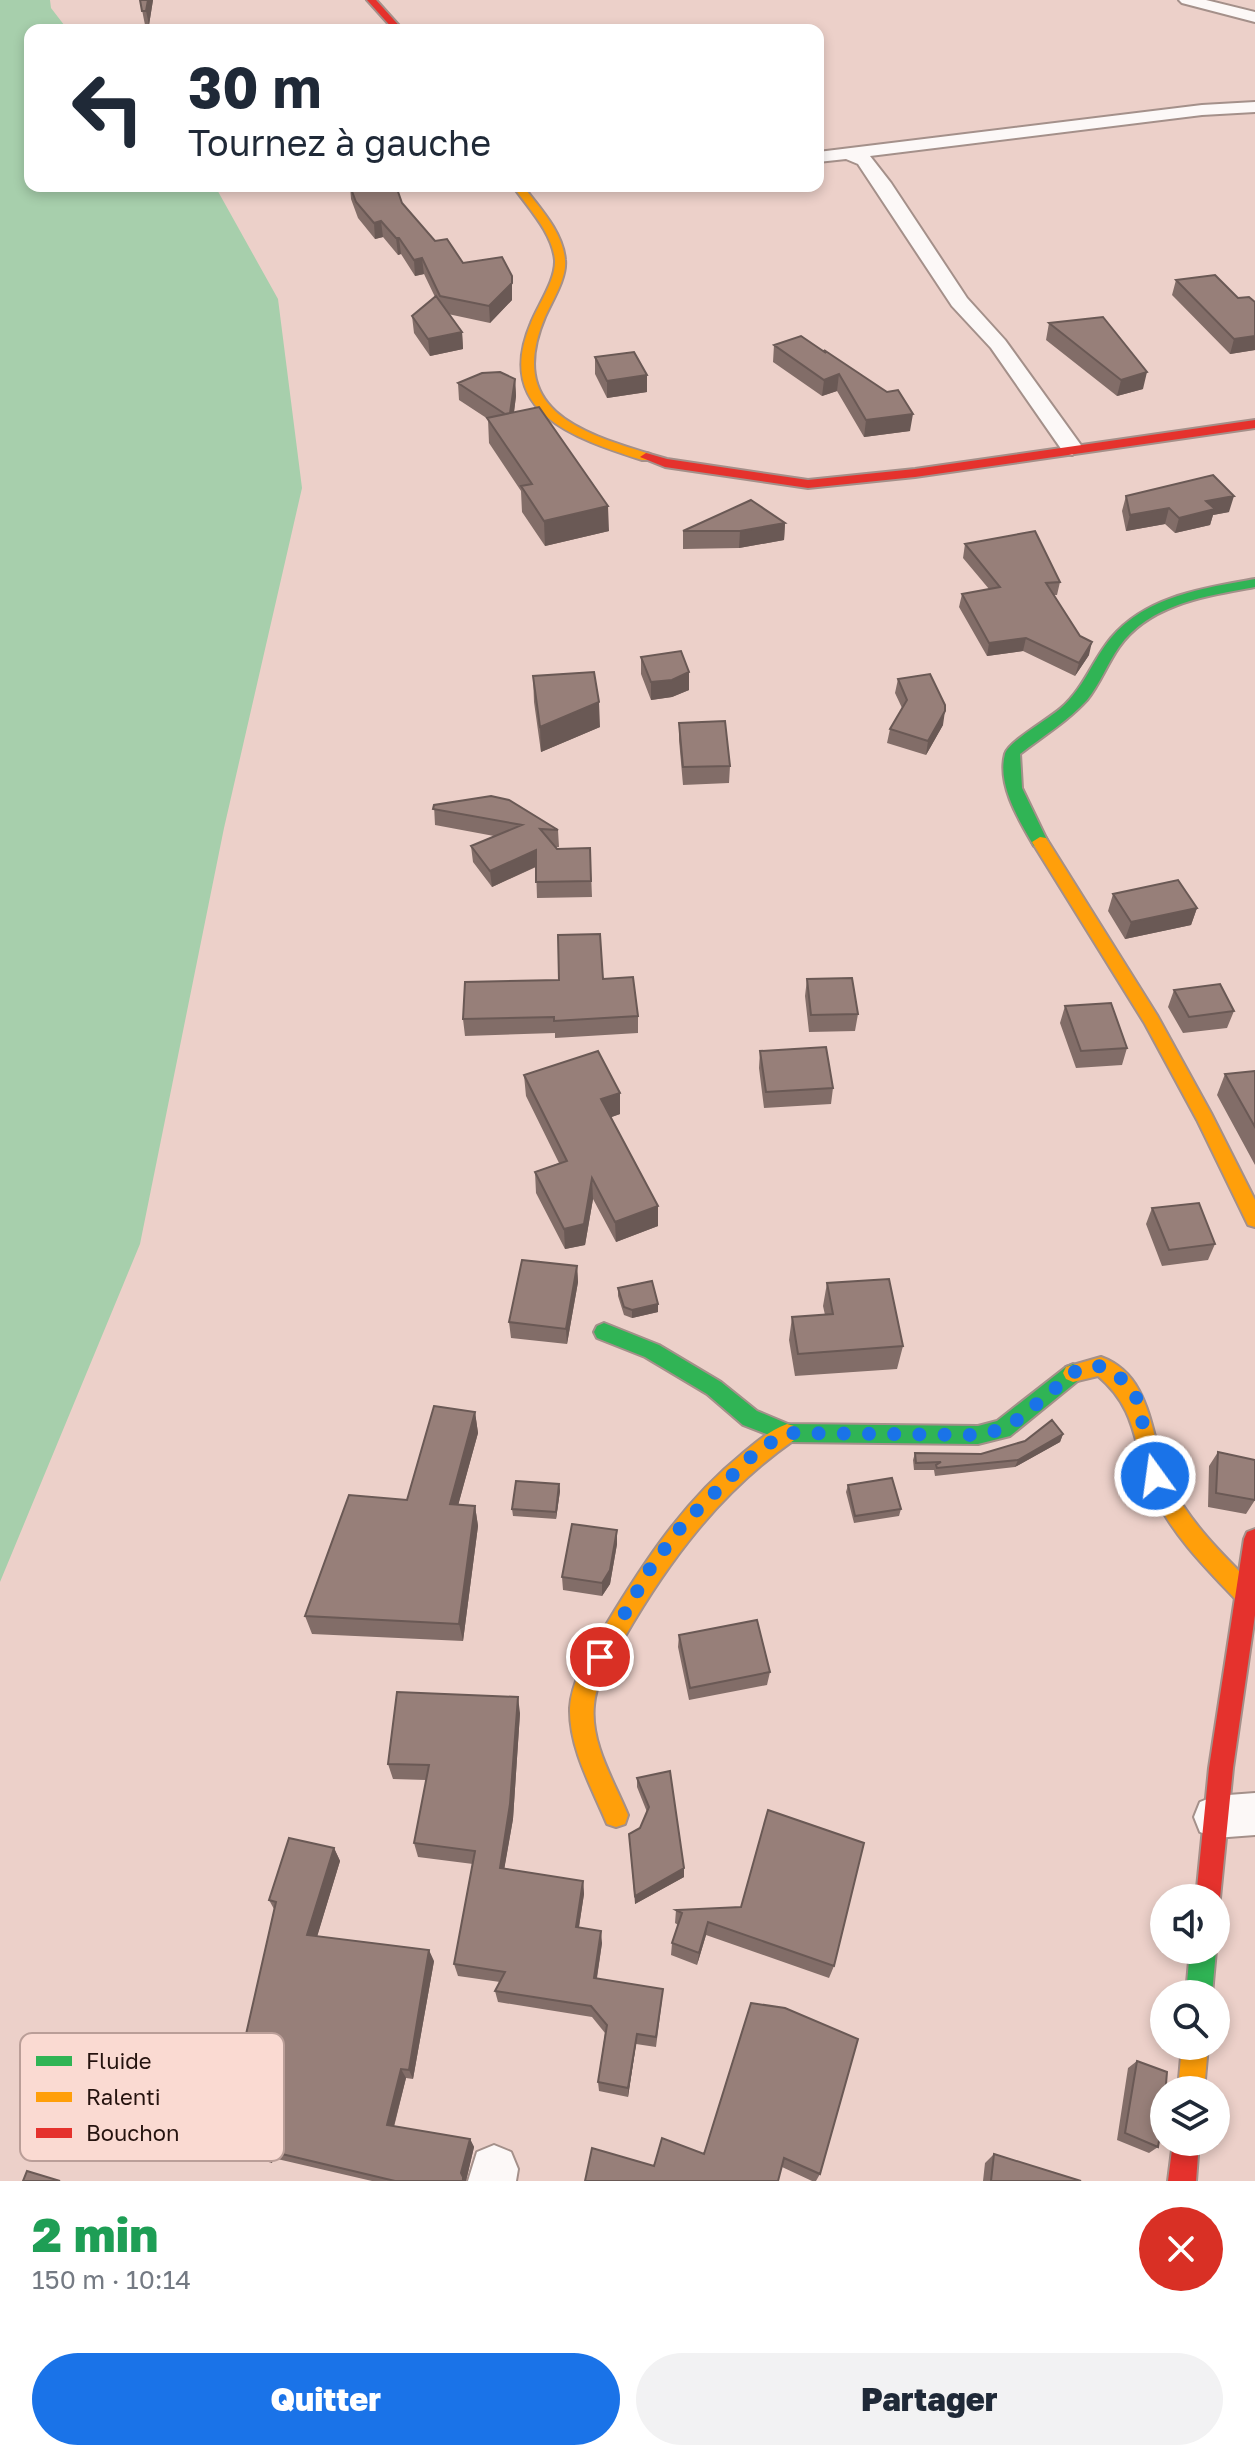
<!DOCTYPE html>
<html lang="fr">
<head>
<meta charset="utf-8">
<style>
	:root { --surface:#fff; --page:#f2f2f3; --text:#1f2937; --muted:#747a83; --accent:#1a73e8 }
	body { margin:0; font-family:"Golos Text",sans-serif; background:var(--page); color:var(--text); height:100vh; display:flex; flex-direction:column; font-size:30px; white-space:nowrap }
	* { box-sizing:border-box; margin:0 }
	p { font-size:26px; color:var(--muted) }
	.icon { flex:none; width:44px; height:44px; fill:none; stroke:currentColor; stroke-width:2; stroke-linecap:round; stroke-linejoin:round }
	.map { position:relative; height:2181px; overflow:hidden }
	.details { display:flex; flex-direction:column; background:var(--surface); flex:1 }
	.details>* { flex:none }
	.hud { position:absolute; left:24px; top:24px; width:800px; height:168px; border-radius:16px; box-shadow:0 4px 12px #0003; background:#fff; color:var(--text); overflow:hidden }
	.controls { position:absolute; left:1150px; top:1884px; display:grid; gap:16px }
	.controls a { display:grid; place-items:center; width:80px; height:80px; border-radius:50%; background:var(--surface); box-shadow:0 4px 12px #0003; font-size:40px }
	.pin { position:absolute; display:grid; place-items:center; width:68px; height:68px; color:#fff; margin:-34px; border:4px solid #fff; border-radius:50%; box-shadow:0 2px 8px #0007 }
	.me { position:absolute; width:88px; margin:-44px; rotate:346deg; stroke-linejoin:round; filter:drop-shadow(0 0 6px #0008) }
	.turn { display:flex; align-items:center; gap:28px; height:168px; padding:0 32px; font-size:36px }
	.turn .icon { width:104px; height:104px; stroke-width:2.5 }
	.turn b { display:block; font-size:56px; line-height:68px }
	.round { display:grid; place-items:center; flex:none; width:84px; height:84px; border-radius:42px; background:var(--page) }
	.summary { display:flex; align-items:center; justify-content:space-between; height:136px; padding:0 32px }
	h1 { font-size:48px; font-weight:800; line-height:60px; color:#1e9e55 }
	.primary-button { display:flex; gap:16px; margin-top:auto; padding:16px 32px }
	.primary-button a { flex:1; height:92px; border-radius:48px; background:var(--accent); color:#fff; font-size:32px; font-weight:800; line-height:92px; text-align:center }
	.primary-button a+a { background:var(--page); color:var(--text) }
	.map>svg:first-child { display:block }
	.water { fill:#a7cfac }
	.lines { fill:none; stroke-linecap:round; stroke-linejoin:round }
	.street-casing { stroke:#a4908a; stroke-width:4 }
	.fast-casing { stroke:#a4908a; stroke-width:4 }
	.slow-casing { stroke:#a4908a; stroke-width:4 }
	.jam-casing { stroke:#a4908a; stroke-width:4 }
	.street { fill:#fcf8f7; fill-rule:evenodd }
	.fast { fill:#30b455; fill-rule:evenodd }
	.slow { fill:#ff9f0a; fill-rule:evenodd }
	.jam { fill:#e5322d; fill-rule:evenodd }
	.wall { fill:#826d68 }
	.shaded-wall { fill:#6a5955 }
	.building { fill:#977f79; stroke:#6a5955; stroke-width:2 }
	.route { stroke:#1a73e8; stroke-width:14; stroke-dasharray:0 25.2 }
	.key { fill:#fadad2; stroke:#ba9e98; stroke-width:2 }
	.key-label { font-size:22px; fill:#25130f }
</style>
</head>
<body>
<div class="map">
<svg width="1255" height="2181" viewBox="0 0 1255 2181">
	<rect width="100%" height="100%" fill="#ecd0c9"/>
	<!-- water -->
	<path class="water" d="M0,0H50L51,8L68,30H30V186H215L278,299L302,488L224,828L140,1244L0,1582Z"/>
	<g class="lines">
		<!-- street casing -->
		<g class="street-casing">
			<path id="street" d="M1179,0H1206L1255,12V22L1182,3Z
				M1255,102V112L1202,115L870,156L891,183L967,298L1005,340L1083,448L1072,455L1064,453L991,348L952,306L858,164L846,159L818,162V152L1202,105Z
				M1255,1793V1835L1215,1838L1200,1832L1194,1817L1200,1802L1215,1796Z
				M494,2145L511,2152L518,2169L516,2181H468L477,2152Z"/>
		</g>
		<!-- fast casing -->
		<g class="fast-casing">
			<path id="fast" d="M1255,579V587C1206,596 1149,604 1119,647C1107,664 1100,684 1087,700C1068,721 1043,736 1020,754L1022,788L1048,842L1046,846H1034C1019,820 997,785 1005,754C1008,742 1050,718 1061,708C1084,688 1092,661 1111,638C1146,596 1204,588 1255,579Z
				M604,1323L659,1345L721,1382L757,1411L788,1424L978,1426L997,1421L1066,1367L1073,1364L1080,1367L1083,1373L1080,1379L1010,1436L978,1444L787,1442L743,1425L707,1394L645,1357L597,1338L594,1332L597,1326Z
				M1190,1950H1216L1212,1994H1186Z"/>
		</g>
		<!-- slow casing -->
		<g class="slow-casing">
			<path id="slow" d="M513,186H523C539,207 563,232 565,260C567,278 552,301 545,317C506,409 578,432 650,454V460H642C574,438 493,412 531,323C538,305 556,280 555,260C552,232 528,208 513,186Z
				M1040,837L1046,838L1157,1015L1211,1113L1255,1200V1227L1248,1225L1197,1120L1145,1024L1032,842Z
				M1101,1357C1156,1377 1149,1444 1172,1487C1192,1525 1224,1556 1254,1586V1602L1246,1605L1238,1602C1209,1571 1176,1539 1157,1501C1131,1453 1143,1414 1098,1376L1073,1382L1066,1379L1063,1373L1066,1367Z
				M787,1424L794,1426L797,1433L794,1440C720,1492 669,1560 624,1638C612,1658 596,1680 594,1705C590,1743 614,1781 628,1815L625,1824L616,1827L607,1824C592,1788 569,1748 570,1708C572,1678 591,1650 606,1625C644,1562 684,1501 742,1454C755,1443 770,1430 787,1424Z
				M1182,2046H1208L1204,2090H1178Z"/>
		</g>
		<!-- jam casing -->
		<g class="jam-casing">
			<path id="jam" d="M367,0H376L403,30H394Z
				M1255,420V428L915,477L808,488L665,467L640,457L646,453L667,459L808,480L915,469Z
				M1255,1529V1615L1233,1768L1220,1898L1216,1907V1898H1196L1209,1768L1244,1539L1247,1532Z
				M1173,2142H1199L1196,2181H1168Z"/>
		</g>
		<!-- street -->
		<use href="#street" class="street"/>
		<!-- fast -->
		<use href="#fast" class="fast"/>
		<!-- slow -->
		<use href="#slow" class="slow"/>
		<!-- jam -->
		<use href="#jam" class="jam"/>
	</g>
	<!-- wall -->
	<path class="wall" d="M140,0H153L149,25H145Z
		M350,186L402,203L435,241L512,300L490,323L448,314L462,332L463,349L430,356L414,333L412,316L435,297L424,274L415,276L401,254L398,255L383,237L375,239L358,218L351,199Z
		M1176,280L1255,302V350L1230,354L1172,295Z
		M1049,323L1143,389L1117,396L1046,340Z
		M774,345L824,351V350L910,431L864,437L837,391L822,396L773,362Z
		M595,357L647,392L607,398L595,374Z
		M515,379L516,396L514,412L609,531L545,546L522,512L521,491L489,443L488,419L459,400L458,383Z
		M1126,496L1229,512L1213,515L1210,525L1175,533L1165,524L1126,531L1122,511Z
		M785,523L784,540L739,548L683,549V531Z
		M965,544L1060,582L1057,595H1054L1089,655L1075,676L1023,651L987,656L959,607L962,594L989,589L963,558Z
		M641,657L689,690L672,697L651,700L641,674Z
		M533,676L600,727L541,752L534,702Z
		M898,679L943,725L926,755L887,743L890,729L902,708L895,693Z
		M679,723L730,766L729,783L683,785L679,740Z
		M434,805L558,830L559,847H555L557,849L590,848L592,897L537,898L536,867L492,887L473,862L471,846L494,836L435,825Z
		M1113,894L1197,908L1191,925L1125,939L1108,911Z
		M603,979L638,1016V1033L555,1038V1033L465,1036L463,1019Z
		M807,979L858,1014L855,1031L809,1032L805,996Z
		M1174,990L1234,1011L1227,1028L1183,1033L1168,1007Z
		M1065,1006L1127,1048L1122,1065L1076,1068L1060,1023Z
		M760,1051L833,1088L831,1104L764,1108L759,1068Z
		M1255,1071V1165L1217,1095L1225,1074Z
		M524,1075L620,1114L611,1117L658,1206V1226L616,1242L593,1199L585,1245L565,1249L536,1193L535,1172L559,1163L526,1096Z
		M1152,1208L1215,1244L1208,1260L1162,1266L1146,1224Z
		M577,1266L578,1282L567,1344L511,1338L509,1322Z
		M827,1283L903,1346L897,1369L795,1376L789,1340L792,1317L825,1315L823,1306Z
		M618,1288L658,1312L632,1318L624,1315L618,1296Z
		M475,1412L478,1433L458,1505L475,1506L478,1526L463,1641L312,1634L305,1616L407,1500Z
		M1063,1434L1060,1442L1015,1467L935,1476L934,1470H914L913,1460L915,1453L981,1454Z
		M1218,1452L1255,1500L1246,1514L1208,1507L1209,1466Z
		M559,1484L560,1491L556,1519L513,1516L512,1509Z
		M848,1485L901,1509L899,1516L854,1523L846,1492Z
		M617,1530V1544L610,1584L602,1596L563,1590L562,1577Z
		M679,1635L770,1672L767,1685L689,1700L678,1647Z
		M520,1713L513,1819L504,1869L583,1881L584,1894L579,1927L602,1943L597,1978L662,2000L656,2047L636,2044L628,2097L599,2091L598,2082L605,2033L592,2017L498,2002L495,1991L500,1982L458,1976L454,1964L473,1864L418,1857L414,1843L426,1780L393,1779L388,1764Z
		M637,1778L684,1868V1877L635,1904L629,1834L640,1828L647,1812L637,1787Z
		M334,1848L340,1861L317,1936L434,1961L413,2079L406,2078L394,2127L470,2139L474,2147L466,2181H372L273,2158L272,2163L223,2149L214,2142L242,2052L274,1909L269,1900Z
		M676,1910L834,1966L829,1978L706,1935L697,1965L671,1955L672,1943L678,1925L675,1923Z
		M751,2003L820,2174L816,2181H812L782,2167L654,2166L704,2154Z
		M1137,2061L1160,2135L1158,2147L1149,2153L1117,2140L1128,2068Z
		M994,2154L1081,2181H983L985,2163Z"/>
	<!-- shaded-wall -->
	<path class="shaded-wall" d="M148,0H153L149,25L146,11Z
		M381,221L383,237L375,239L374,223Z
		M396,238H399L401,254L398,255Z
		M422,258L424,274L415,276L414,260Z
		M512,276V300L490,323L489,306Z
		M462,332L463,349L430,356L428,339Z
		M1255,336V350L1230,354L1234,339Z
		M1147,372L1143,389L1117,396L1121,380Z
		M839,374L837,391L822,396L824,380Z
		M647,375V392L607,398V381Z
		M515,379L516,396L511,435L510,418Z
		M913,414L910,431L864,437L866,420Z
		M1234,496L1229,512L1213,515L1210,525L1175,533L1179,518L1206,501Z
		M608,506L609,531L545,546L544,521Z
		M1169,508L1165,524L1126,531L1130,515Z
		M785,523L784,540L739,548L740,531Z
		M1026,638L1023,651L987,656L989,643Z
		M1092,642L1089,655L1075,676L1079,663Z
		M689,672V690L672,697L651,700V682Z
		M599,702L600,727L541,752L540,727Z
		M945,711L943,725L926,755L928,741Z
		M536,850L537,866L492,887L490,871Z
		M1197,908L1191,925L1125,939L1131,922Z
		M620,1093V1114L601,1121V1099Z
		M592,1178L593,1199L585,1245L565,1249L564,1229Z
		M658,1206V1226L616,1242L615,1222Z
		M577,1266L578,1282L567,1344L566,1329Z
		M658,1304V1312L632,1318V1310Z
		M475,1412L478,1433L453,1524L450,1504Z
		M1063,1434L1060,1442L1015,1467L1018,1460Z
		M559,1484L560,1491L556,1519V1512Z
		M475,1506L478,1526L463,1641L459,1624Z
		M617,1530V1544L610,1584L602,1596V1583Z
		M518,1697L520,1713L513,1819L502,1882L500,1868Z
		M334,1848L340,1861L314,1947L307,1935Z
		M684,1868V1877L635,1904V1896Z
		M583,1881L584,1894L577,1939L576,1927Z
		M708,1922L706,1935L697,1965L699,1953Z
		M601,1931L602,1943L595,1989L594,1978Z
		M429,1950L434,1961L413,2079L409,2070Z
		M637,2034L636,2044L628,2097V2088Z
		M401,2069L406,2078L392,2133L387,2125Z
		M470,2139L474,2147L466,2181H463L461,2173Z
		M265,2150L273,2158L272,2163L264,2155Z"/>
	<!-- building -->
	<path class="building" d="M140,0H148L146,11H142Z
		M350,186H396L402,203L435,241L447,239L463,263L502,257L512,276V283L489,306L440,296L422,258L414,260L399,238H396L381,221L374,223L356,202Z
		M1215,275L1238,298L1249,297L1255,302V336L1234,339L1176,280Z
		M436,296L462,332L428,339L412,316Z
		M1103,317L1147,372L1121,380L1049,323Z
		M801,336L826,353L824,350L887,392L898,390L913,414L866,420L839,374L824,380L774,345Z
		M634,352L647,375L607,381L595,357Z
		M500,372L515,379L510,413L505,414L458,383L482,373Z
		M539,407L608,506L544,521L521,486L532,484L487,418Z
		M1213,475L1234,496L1206,501L1215,509L1179,518L1169,508L1130,515L1126,496Z
		M751,500L785,523L740,531H683Z
		M1035,531L1060,582L1046,583L1080,636L1092,642L1079,663L1026,638L989,643L962,594L1000,587L965,544Z
		M681,651L689,672L672,680L651,682L641,657Z
		M594,672L599,702L540,727L533,676Z
		M930,674L945,705V711L928,741L890,729L907,700L898,679Z
		M725,721L730,766L683,767L679,723Z
		M491,796L509,800L558,830L540,829L557,849L590,848L591,881L536,882V850L490,871L471,846L522,825L433,809L434,805Z
		M1178,880L1197,908L1131,922L1113,894Z
		M600,934L603,979L633,977L638,1016L554,1021V1017L463,1019L465,982L559,980L558,935Z
		M852,978L858,1014L811,1015L807,979Z
		M1220,984L1234,1011L1189,1017L1174,990Z
		M1111,1003L1127,1048L1081,1051L1065,1006Z
		M826,1047L833,1088L766,1092L760,1051Z
		M598,1051L620,1093L601,1099L658,1206L615,1222L592,1178L584,1224L564,1229L535,1172L567,1161L524,1075Z
		M1255,1071V1127L1225,1074Z
		M1199,1203L1215,1244L1169,1250L1152,1208Z
		M522,1260L577,1266L566,1329L509,1322Z
		M889,1279L903,1346L798,1354L792,1317L833,1314L827,1283Z
		M652,1281L658,1304L632,1310L624,1307L618,1288Z
		M434,1406L475,1412L450,1504L475,1506L459,1624L305,1616L349,1495L407,1500Z
		M1052,1420L1063,1434L1018,1460L937,1468L936,1465L941,1462L916,1463L915,1453L981,1454L1025,1441Z
		M1218,1452L1255,1460V1500L1216,1493Z
		M892,1478L901,1509L855,1516L848,1485Z
		M516,1481L559,1484L556,1512L512,1509Z
		M572,1524L617,1530L610,1570L602,1583L562,1577Z
		M757,1620L770,1672L690,1688L679,1635Z
		M397,1692L518,1697L510,1804L500,1868L583,1881L576,1927L601,1931L594,1978L663,1989L656,2037L637,2034L628,2088L598,2082L607,2025L591,2006L495,1991L505,1972L454,1964L475,1851L414,1843L429,1765L388,1764Z
		M670,1771L684,1868L635,1896L629,1834L640,1828L649,1807L637,1778Z
		M768,1810L864,1843L834,1966L708,1922L699,1953L672,1943L682,1913L676,1910L741,1907Z
		M289,1838L334,1848L307,1935L429,1950L409,2070L401,2069L387,2125L470,2139L461,2173L463,2177V2181H395L265,2150L264,2155L214,2142L242,2052L276,1902L269,1900Z
		M751,2003L785,2008L858,2039L820,2174L784,2158L778,2181H585L592,2148L654,2166L662,2138L704,2154Z
		M1137,2061L1167,2072L1166,2084L1168,2090H1164V2125L1160,2135L1158,2147L1125,2133Z
		M994,2154L1081,2181H991Z
		M27,2171L60,2181H23Z"/>
	<g class="lines">
		<!-- route -->
		<path class="route" d="M600,1657L651,1567L684,1523L758,1450L787,1433L978,1435L1003,1429L1020,1418L1077,1370L1101,1366L1125,1381L1137,1399L1155,1476"/>
	</g>
	<!-- legend -->
	<rect x="20" y="2033" width="264" height="128" rx="12" class="key"/>
	<rect x="36" y="2056" width="36" height="10" fill="#30b455"/>
	<rect x="36" y="2092" width="36" height="10" fill="#ff9f0a"/>
	<rect x="36" y="2128" width="36" height="10" fill="#e5322d"/>
	<g class="key-label">
		<text x="86" y="2069">Fluide</text>
		<text x="86" y="2105">Ralenti</text>
		<text x="86" y="2141">Bouchon</text>
	</g>
</svg>
<div class="controls">
<a><svg class="icon" aria-label="sound" viewBox="0 0 24 24"><path d="M4 9h4l5-4v14l-5-4H4zM17 9q2 3 0 6"/></svg></a>
<a><svg class="icon" aria-label="search" viewBox="0 0 24 24"><circle cx="10" cy="10" r="6"/><path d="M15 15l6 6"/></svg></a>
<a><svg class="icon" aria-label="layers" viewBox="0 0 24 24"><path d="M12 4l9 5-9 5-9-5zM3 14l9 5 9-5"/></svg></a>
</div>
<div class="pin" style="left:600px;top:1657px;background:#d93025"><svg class="icon" aria-label="arrive" viewBox="0 0 24 24"><path d="M6 21V4h12l-3 4 3 4H6"/></svg></div>
<svg class="me" style="left:1155px;top:1476px" viewBox="-20 -20 40 40"><circle r="17" fill="#1a73e8" stroke="#fff" stroke-width="3"/><path d="M0-11L8 9 0 5-8 9z" fill="#fff"/></svg>
<div class="hud">
<div class="turn"><svg class="icon" aria-label="left" viewBox="0 0 24 24"><path d="M17 20v-9H6M10 6l-5 5 5 5"/></svg><div><b>30 m</b>Tournez à gauche</div></div>
</div>
</div>
<section class="details">
<div class="summary"><div><h1>2 min</h1><p>150 m · 10:14</p></div><a class="round" style="background:#d93025;color:#fff"><svg class="icon" aria-label="close" viewBox="0 0 24 24"><path d="M6 6l12 12M18 6L6 18"/></svg></a></div>
<div class="primary-button"><a>Quitter</a><a>Partager</a></div>
</section>
</body>
</html>
